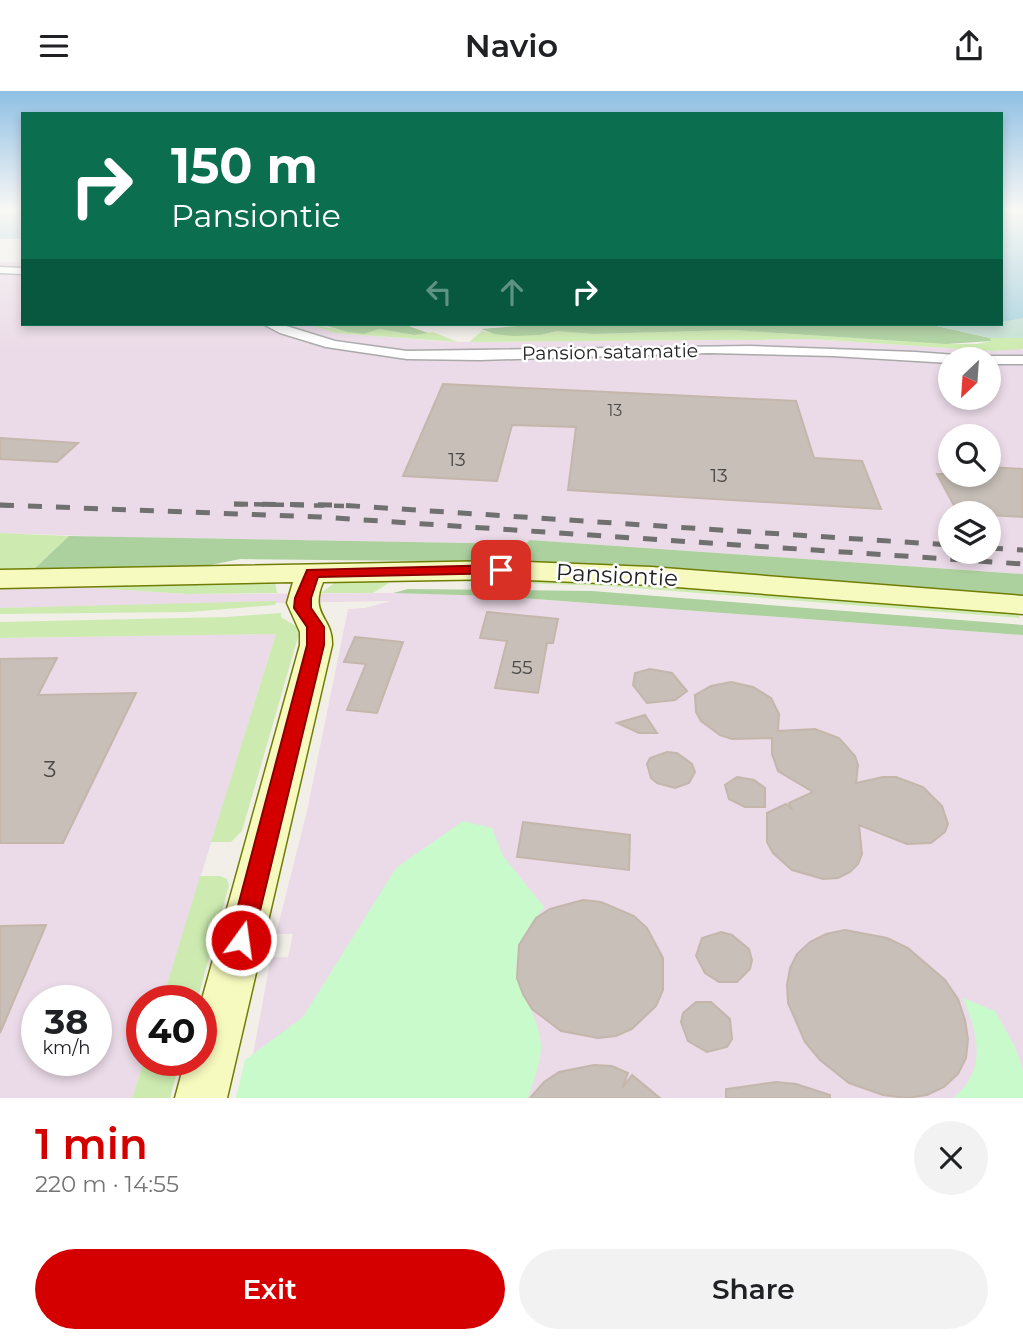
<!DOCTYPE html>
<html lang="en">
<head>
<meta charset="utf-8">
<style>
	:root { --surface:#fff; --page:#f2f2f2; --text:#202124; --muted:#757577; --accent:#d40000 }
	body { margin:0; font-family:Montserrat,sans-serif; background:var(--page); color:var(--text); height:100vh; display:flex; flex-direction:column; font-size:26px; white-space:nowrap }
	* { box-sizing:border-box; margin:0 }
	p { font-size:23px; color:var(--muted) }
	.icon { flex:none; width:38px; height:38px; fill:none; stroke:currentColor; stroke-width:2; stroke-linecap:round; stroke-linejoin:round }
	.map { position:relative; height:1007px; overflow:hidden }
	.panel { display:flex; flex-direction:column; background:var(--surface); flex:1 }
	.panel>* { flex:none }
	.banner { position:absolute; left:21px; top:21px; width:982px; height:214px; border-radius:0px; box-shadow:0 4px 10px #0003; background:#0b6e4f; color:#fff; overflow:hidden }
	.needle { width:46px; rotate:205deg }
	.controls { position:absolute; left:938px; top:256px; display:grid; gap:14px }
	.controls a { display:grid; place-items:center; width:63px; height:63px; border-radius:50%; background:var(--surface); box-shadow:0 4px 10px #0003; font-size:35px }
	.speed { position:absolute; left:21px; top:894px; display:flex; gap:14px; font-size:35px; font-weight:700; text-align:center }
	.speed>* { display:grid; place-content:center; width:91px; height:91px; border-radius:50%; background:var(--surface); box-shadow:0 4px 10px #0003; line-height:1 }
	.speed small { font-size:18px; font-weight:400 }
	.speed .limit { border:10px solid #d22; background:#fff; color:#111 }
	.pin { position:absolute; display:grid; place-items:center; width:60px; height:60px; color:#fff; margin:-30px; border-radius:14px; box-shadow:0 4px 10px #0006 }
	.me { position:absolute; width:77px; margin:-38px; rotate:14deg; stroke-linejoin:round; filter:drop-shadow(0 0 5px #0008) }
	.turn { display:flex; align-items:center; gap:24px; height:147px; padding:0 35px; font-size:32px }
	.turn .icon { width:91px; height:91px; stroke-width:2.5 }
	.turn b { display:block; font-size:49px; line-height:60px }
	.lanes { display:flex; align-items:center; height:66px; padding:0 35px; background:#0003; justify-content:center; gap:35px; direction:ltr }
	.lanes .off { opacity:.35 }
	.round { display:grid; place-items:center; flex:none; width:74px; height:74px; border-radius:37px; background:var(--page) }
	.head { display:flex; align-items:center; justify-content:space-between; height:119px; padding:0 35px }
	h1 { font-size:42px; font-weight:600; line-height:52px; color:var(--accent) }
	.cta { display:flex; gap:14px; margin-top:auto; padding:14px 35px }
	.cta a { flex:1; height:80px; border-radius:42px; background:var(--accent); color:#fff; font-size:28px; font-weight:600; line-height:80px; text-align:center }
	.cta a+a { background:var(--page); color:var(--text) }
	header { display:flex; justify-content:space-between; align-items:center; height:91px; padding:0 35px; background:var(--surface); font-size:32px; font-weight:600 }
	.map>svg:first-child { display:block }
	.industrial { fill:#ebdbe8; fill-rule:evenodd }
	.grass { fill:#cdebb0 }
	.forest { fill:#add19e }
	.wetland { fill:#c6e0d4 }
	.park { fill:#c8facc }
	.water { fill:#aad3df }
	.building { fill:#c7bfb8; stroke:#c4b6ab; stroke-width:2 }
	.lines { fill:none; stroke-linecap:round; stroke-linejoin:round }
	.street-casing { stroke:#a9a9a9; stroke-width:3 }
	.secondary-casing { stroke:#707d05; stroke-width:3 }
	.street { fill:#fff; fill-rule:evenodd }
	.secondary { fill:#f7fabf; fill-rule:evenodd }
	.rail-far1 { stroke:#707070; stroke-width:4.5; stroke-dasharray:10 10; stroke-linecap:butt }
	.rail { stroke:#707070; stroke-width:5; stroke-dasharray:14 14; stroke-linecap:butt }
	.route { fill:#d40000; stroke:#8a0000; stroke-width:2 }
	.labels { text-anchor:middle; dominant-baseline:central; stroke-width:5; stroke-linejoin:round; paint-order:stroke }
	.far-number-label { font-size:16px; fill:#4b4948 }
	.far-street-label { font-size:19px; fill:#222; stroke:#fff }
	.number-label { font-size:19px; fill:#4b4948 }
	.street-label { font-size:23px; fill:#222; stroke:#fff }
	.near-number-label { font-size:23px; fill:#4b4948 }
</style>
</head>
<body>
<header><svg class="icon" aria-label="menu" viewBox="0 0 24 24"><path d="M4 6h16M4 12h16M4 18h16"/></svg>Navio<svg class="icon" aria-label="share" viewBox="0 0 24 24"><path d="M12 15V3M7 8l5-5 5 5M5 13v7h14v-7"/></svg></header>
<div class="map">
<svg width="1023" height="1007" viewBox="0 0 1023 1007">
	<rect width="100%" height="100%" fill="#f2efe9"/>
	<!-- industrial -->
	<path class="industrial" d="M0,171H23V233H309L335,242L452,251L811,248L992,260L1021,257L1023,259V483L530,449L526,453L119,446L0,442ZM950,268H989V306H950ZM950,345H989V383H950ZM950,422H989V460H950Z
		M48,494L187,503L404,502L493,505L1023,544V1007H245L271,866H288L293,843H276L307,720L348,518L365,517L391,510L0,517V495Z
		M276,543L162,910H142L144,970L132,1007H0V547ZM37,910H96V970H37Z"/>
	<!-- grass -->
	<path class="grass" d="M309,233L364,243L379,238L414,244L433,241L458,251L335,242Z
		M733,239L946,253H977L990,250V247H1023V258L992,260L811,248L469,251L482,240L494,243L541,244L557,240L593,243Z
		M0,442L69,445L33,479L0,480Z
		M476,487L579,488L1016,522L1020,527L608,495L451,490Z
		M356,488L389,492L373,502H321L337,490Z
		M275,491L277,502L187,503L48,494Z
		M276,510L275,514L189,521L0,523V517Z
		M281,522V526L299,537L298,546L242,740L231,751H211L276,543L0,547V531L226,526Z
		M200,785H220L227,788L229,794L197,910H162Z
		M144,970H180L170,1007H132Z"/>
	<!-- forest -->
	<path class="forest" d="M320,233H403L428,242L414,244L379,238L364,243L348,241Z
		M544,233H928L990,247L991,250L946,253L733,239L593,243L557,240L541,244L513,245L494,243L481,238Z
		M69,445L525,453L530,449L1023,483V507L521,471L240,468L201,476L33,479Z
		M408,498L592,500L1023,534V544L493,505L393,502Z"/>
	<!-- wetland -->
	<path class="wetland" d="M1023,219V247H990L928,233H1001V222Z"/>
	<!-- park -->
	<path class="park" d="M463,730L492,737L503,765L544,816C525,844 505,870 524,904C532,920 540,937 541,955C541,972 533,991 528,1007H236L245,969L303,926L396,777Z
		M963,907L995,920L1015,956L1023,980V1007H953C988,978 978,944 963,907Z"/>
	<!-- water -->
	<path class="water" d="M0,118H23V148H0Z
		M1001,118H1023V227L1001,231Z"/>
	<!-- building -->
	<path class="building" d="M443,293L796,310L814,367L862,370L881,418L568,399L576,336L512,334L497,390L403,385Z
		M0,347L78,352L57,371L0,368Z
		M989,376L1023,378V426L958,422L937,383H989Z
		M487,521L558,528L553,552H547L538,602L495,597L507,550L480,547Z
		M355,546L403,551L377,622L347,619L366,573L344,571Z
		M57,567L38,604L136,602L63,752H0V568Z
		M650,578L672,582L687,600L675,609L647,612L633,594L635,582Z
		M731,591L753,596L771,607L779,623L778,640L815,638L839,647L855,665L858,674L856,692L883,686H896L923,696L942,715L948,733L945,741L931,752L907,753L859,734L862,763L858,773L850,781L838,787L823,788L792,779L773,762L767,751V722L786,713L791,717L789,712L813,701L778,680L772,663V647L732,648L720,644L701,630L696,621L695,604L711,595Z
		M645,624L657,642H639L617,632Z
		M667,661L677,662L692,673L695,681L689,692L675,697L657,692L651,687L647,673L650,667Z
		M737,686L754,689L765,697V716H745L729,708L725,694Z
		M523,731L630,744L629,779L517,766Z
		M583,809L601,811L634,825L647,837L663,867V899L656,915L632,938L616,945L598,947L561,940L532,918L523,903L517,887L519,854L536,827L550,818Z
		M46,834L0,942V835Z
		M845,839L887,847L908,857L945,889L958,908L965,929L968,948L966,967L958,983L944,996L927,1004L907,1007L883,1004L849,992L820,969L805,951L788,912L787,894L790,877L797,863L810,851L826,843Z
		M721,841L732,844L749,858L752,869L750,878L737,891H719L705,882L696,865L702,847Z
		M696,911H711L730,928L732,948L727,956L707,961L688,950L681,931L683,922Z
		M594,974L612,975L628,982L622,997L632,984L660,1007H530L544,991L559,981Z
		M776,991L796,993L830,1004V1007H726V998Z"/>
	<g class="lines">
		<!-- street casing -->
		<g class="street-casing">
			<path id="street" d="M0,176L23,177V183L0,182Z
				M263,233H280L335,250L407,260L750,255L915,261L956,264L963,268H950V272L833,265L709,262L480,269L407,268L326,256L280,242Z
				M989,265H1023V273H989V268H983Z"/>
		</g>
		<!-- secondary casing -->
		<g class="secondary-casing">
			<path id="secondary" d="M501,470L651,476L1023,505V523L651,494L501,488L323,491C309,525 333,525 332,554L227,1007H175L185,970H201V912L300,554V541L287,512L293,491L0,497V479Z"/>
		</g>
		<!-- street -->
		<use href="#street" class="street"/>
		<!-- secondary -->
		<use href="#secondary" class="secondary"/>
		<!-- rail-far1 -->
		<path class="rail-far1" d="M234,413L350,415
			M0,414L20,415"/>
		<!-- rail -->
		<path class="rail" d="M234,413L339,414L950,454
			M0,414L320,426L1023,473
			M989,457L1023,459"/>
	</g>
	<!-- sky -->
	<linearGradient id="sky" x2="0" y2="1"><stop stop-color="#8fc0e4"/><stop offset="0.46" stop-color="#f9f8f5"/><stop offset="1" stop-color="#f9f8f5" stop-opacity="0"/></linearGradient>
	<rect width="1023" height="259" fill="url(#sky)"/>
	<!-- route -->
	<path class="route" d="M501,474L509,479L507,482L318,486L311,507V517L324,536V554L253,849L249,857L241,860L232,857L229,849L307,554V536L294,517L295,507L307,479Z"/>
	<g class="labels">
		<!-- far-number labels -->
		<g class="far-number-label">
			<text x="615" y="319">13</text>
		</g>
		<!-- far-street labels -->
		<g class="far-street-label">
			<text transform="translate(610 261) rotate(-1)">Pansion satamatie</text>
		</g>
		<!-- number labels -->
		<g class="number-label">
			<text x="457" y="368">13</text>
			<text x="719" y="384">13</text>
			<text x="522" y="576">55</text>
		</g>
		<!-- street labels -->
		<g class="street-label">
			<text transform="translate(617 484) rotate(3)">Pansiontie</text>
		</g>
		<!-- near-number labels -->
		<g class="near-number-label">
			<text x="50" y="678">3</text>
		</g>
	</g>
</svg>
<div class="controls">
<a><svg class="needle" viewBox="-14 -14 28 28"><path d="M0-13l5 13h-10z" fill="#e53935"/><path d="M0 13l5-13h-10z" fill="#757577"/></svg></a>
<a><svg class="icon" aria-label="search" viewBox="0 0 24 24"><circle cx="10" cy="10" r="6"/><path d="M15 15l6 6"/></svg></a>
<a><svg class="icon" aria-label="layers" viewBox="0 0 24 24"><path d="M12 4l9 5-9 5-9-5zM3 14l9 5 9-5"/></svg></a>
</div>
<div class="speed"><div>38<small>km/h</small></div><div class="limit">40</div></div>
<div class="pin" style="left:501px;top:479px;background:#d93025"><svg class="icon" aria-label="arrive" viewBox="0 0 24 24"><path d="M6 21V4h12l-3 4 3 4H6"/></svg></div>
<svg class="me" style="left:241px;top:849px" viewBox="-20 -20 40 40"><circle r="17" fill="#d40000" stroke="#fff" stroke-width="3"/><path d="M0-11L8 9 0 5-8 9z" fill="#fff"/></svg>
<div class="banner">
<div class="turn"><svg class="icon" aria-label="right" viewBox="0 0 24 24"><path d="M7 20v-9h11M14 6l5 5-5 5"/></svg><div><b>150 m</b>Pansiontie</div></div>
<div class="lanes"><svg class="icon off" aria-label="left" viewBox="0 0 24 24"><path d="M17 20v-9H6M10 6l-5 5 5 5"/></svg><svg class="icon off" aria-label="ahead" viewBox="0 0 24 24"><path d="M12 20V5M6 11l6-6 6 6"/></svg><svg class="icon" aria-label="right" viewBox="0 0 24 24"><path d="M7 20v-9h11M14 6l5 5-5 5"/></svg></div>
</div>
</div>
<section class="panel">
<div class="head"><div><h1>1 min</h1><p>220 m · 14:55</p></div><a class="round"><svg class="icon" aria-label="close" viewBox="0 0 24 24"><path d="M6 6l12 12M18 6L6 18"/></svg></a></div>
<div class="cta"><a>Exit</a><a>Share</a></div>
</section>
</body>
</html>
